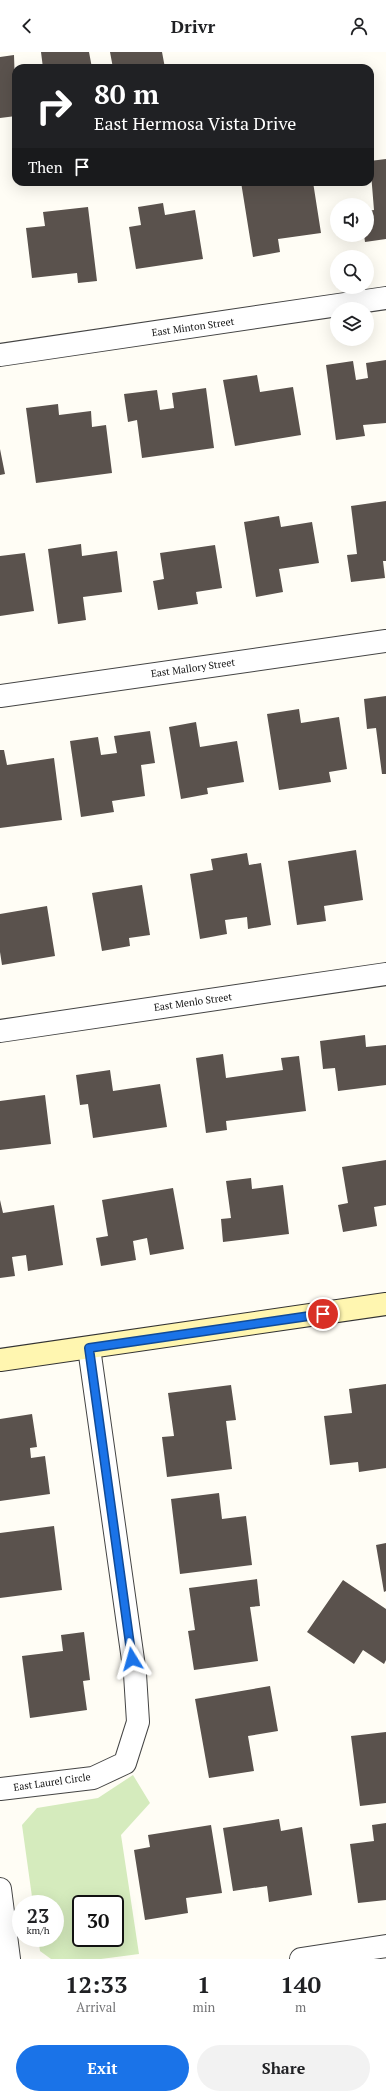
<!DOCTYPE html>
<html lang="en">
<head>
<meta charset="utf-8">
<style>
	:root { --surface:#fff; --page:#f2f2f2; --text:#202124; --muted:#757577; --accent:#1a73e8 }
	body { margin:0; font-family:"PT Serif",serif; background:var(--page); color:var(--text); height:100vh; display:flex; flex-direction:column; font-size:15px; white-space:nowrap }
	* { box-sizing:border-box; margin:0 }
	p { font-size:13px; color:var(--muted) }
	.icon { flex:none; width:22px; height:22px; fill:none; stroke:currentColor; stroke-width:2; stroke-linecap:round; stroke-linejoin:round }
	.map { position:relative; height:1907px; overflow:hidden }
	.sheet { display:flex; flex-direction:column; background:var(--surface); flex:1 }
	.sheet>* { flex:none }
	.banner { position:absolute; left:12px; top:12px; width:362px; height:122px; border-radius:12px; box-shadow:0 4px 16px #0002; background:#202124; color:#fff; overflow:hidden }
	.tools { position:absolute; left:330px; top:146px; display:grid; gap:8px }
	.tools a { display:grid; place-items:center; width:44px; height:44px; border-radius:50%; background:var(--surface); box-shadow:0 4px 16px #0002; font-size:20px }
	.speed { position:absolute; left:12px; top:1843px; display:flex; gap:8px; font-size:20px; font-weight:700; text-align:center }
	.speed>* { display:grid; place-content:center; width:52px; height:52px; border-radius:50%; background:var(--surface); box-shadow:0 4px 16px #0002; line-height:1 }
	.speed small { font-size:10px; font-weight:400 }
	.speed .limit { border:2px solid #111; border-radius:6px; background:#fff; color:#111 }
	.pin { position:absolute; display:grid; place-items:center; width:34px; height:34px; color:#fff; margin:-17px; border:2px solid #fff; border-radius:50%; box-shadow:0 1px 4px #0007 }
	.me { position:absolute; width:44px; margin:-22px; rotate:352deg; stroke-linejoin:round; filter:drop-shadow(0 0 3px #0008) }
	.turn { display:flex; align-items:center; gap:14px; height:84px; padding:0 16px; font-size:18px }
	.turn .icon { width:52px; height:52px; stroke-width:2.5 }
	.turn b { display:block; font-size:28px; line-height:34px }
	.then { display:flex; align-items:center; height:38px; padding:0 16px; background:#0003; gap:8px; font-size:15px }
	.eta { display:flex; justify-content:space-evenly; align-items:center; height:68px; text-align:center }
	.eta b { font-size:24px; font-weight:700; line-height:28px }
	.cta { display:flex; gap:8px; margin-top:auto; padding:8px 16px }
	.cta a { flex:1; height:46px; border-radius:24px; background:var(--accent); color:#fff; font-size:16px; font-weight:700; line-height:46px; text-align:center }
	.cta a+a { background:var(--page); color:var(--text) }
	header { display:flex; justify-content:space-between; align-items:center; height:52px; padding:0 16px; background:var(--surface); font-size:18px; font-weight:700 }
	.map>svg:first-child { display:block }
	.green { fill:#d5ebbd; fill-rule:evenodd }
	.building { fill:#5a524d }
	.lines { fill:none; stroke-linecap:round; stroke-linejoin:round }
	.street-casing { stroke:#444; stroke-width:24 }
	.secondary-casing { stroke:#333; stroke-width:24 }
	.street { stroke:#fff; stroke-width:22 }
	.secondary { stroke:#fff6b0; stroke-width:22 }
	.route-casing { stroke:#114b97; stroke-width:10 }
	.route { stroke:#1a73e8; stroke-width:7 }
	.labels { text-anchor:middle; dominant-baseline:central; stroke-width:4; stroke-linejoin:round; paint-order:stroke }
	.street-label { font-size:10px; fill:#111; stroke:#fff }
</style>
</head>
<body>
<header><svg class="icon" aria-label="back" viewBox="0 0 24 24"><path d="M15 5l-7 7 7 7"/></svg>Drivr<svg class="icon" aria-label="person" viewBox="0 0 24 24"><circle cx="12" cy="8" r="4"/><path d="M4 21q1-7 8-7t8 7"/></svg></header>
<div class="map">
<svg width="386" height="1907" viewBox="0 0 386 1907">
	<rect width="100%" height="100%" fill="#fffdf5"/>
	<!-- green -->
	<path class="green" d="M133,1723L150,1751L121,1783L139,1902L101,1907H51L40,1899L38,1886H55V1852H33L22,1773L37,1756L98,1746ZM81,1852H115V1886H81Z"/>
	<!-- building -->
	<path class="building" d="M41,0H89L92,16H43Z
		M110,0H162L165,16H113Z
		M14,3L16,64L0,66V5Z
		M386,107V187L365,190L364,183H367V159L374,158L370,109Z
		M241,130H293L294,132L313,130L321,181L278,187L280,200L253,205Z
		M163,151L165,163L195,158L203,207L136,217L129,175L141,173L138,155Z
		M88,155L97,229L78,231L77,221L32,226L26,176L45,174L43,160Z
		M386,308V371L363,373L365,384L336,388L326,313L353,309L356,328L368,326L366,311Z
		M257,323L260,340L293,335L301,383L235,394L223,328Z
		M206,336L214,396L142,406L137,368L128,370L124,342L157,338L160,358L174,356L172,341Z
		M58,352L59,363L91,359L92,375L106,373L112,421L36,431L26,356Z
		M0,397L5,422L0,423Z
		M386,449V509H383L385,526L351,530L347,503L357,502L351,454Z
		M279,464L281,475L312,470L319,511L279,517L283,540L256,545L244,470Z
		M81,492L82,504L117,499L122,540L83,545L86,568L58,572L48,497Z
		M215,493L222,536L196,540L198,552L158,558L153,529L164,527L160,501Z
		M25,501L34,559L0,564V504Z
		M386,644V722H382L376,676L367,677L364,647Z
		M299,657L301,671L339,665L347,717L329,720L331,730L279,738L267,662Z
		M196,670L200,695L237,689L244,730L207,736L208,742L181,747L169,675Z
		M150,679L155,711L141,713L145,744L112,749L114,760L81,765L70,689L98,685L101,703L117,701L114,684Z
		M0,698H4L7,713L54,706L62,768L0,776Z
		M356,798L363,848L324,854L326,869L297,873L288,809Z
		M247,801L249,813L261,811L271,873L248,877L247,865L225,868L227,882L200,887L190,822L213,818L211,807Z
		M142,833L150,883L129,886L130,894L102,899L92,841Z
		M47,854L55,904L2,913L0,900V862Z
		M365,983L366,995L386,993V1033L338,1039L335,1016L323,1017L320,989Z
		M223,1002L226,1026L283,1018L281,1006L299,1004L306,1059L226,1069L227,1078L206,1081L196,1006Z
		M110,1018L113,1039L160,1032L167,1075L93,1086L88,1052L80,1053L76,1023Z
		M45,1043L51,1092L0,1098V1049Z
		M386,1108V1153L374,1155L377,1174L343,1180L338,1153L348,1151L342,1115Z
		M251,1126L252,1137L283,1133L289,1182L223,1190L221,1167L231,1166L226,1129Z
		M173,1136L184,1197L150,1203L147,1186L133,1189L136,1208L101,1214L96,1186L108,1184L102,1148Z
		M0,1148L3,1161L54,1153L63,1213L28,1219L26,1203L12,1205L15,1224L0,1226Z
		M386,1332V1416L359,1420L358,1410L330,1413L324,1364L352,1361L349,1337Z
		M231,1333L236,1368L226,1369L232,1417L167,1425L162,1385L174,1384L168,1341Z
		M32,1362L37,1395L30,1396L31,1406L45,1404L50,1442L0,1449V1367Z
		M219,1441L222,1467L246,1464L252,1513L180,1522L171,1447Z
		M54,1474L62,1538L0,1546V1481Z
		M386,1491V1539L384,1540L376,1493Z
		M257,1527L260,1554L250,1555L258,1609L194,1618L188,1579L195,1578L189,1536Z
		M343,1528L386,1557V1608L384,1612L363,1598L354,1612L307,1580Z
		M84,1580L90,1628L83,1629L87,1658L30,1666L22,1604L63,1599L61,1583Z
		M270,1634L278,1679L248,1684L254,1719L209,1726L195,1647Z
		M386,1680V1751L360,1754L351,1684Z
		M279,1767L281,1779L302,1775L312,1843L269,1850L267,1834L233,1839L223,1776Z
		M386,1771V1848L358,1851L350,1792L374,1789L372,1773Z
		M211,1773L222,1841L186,1846L188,1861L145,1868L134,1798L150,1795L148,1783Z"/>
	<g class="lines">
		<!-- street casing -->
		<g class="street-casing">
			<path id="street" d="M0,303L386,246
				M0,644L386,589
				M0,979L386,922
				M0,1737L93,1726L125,1711L138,1670L135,1622L89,1296
				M0,1837L9,1907
				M301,1907L386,1894"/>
		</g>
		<!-- secondary casing -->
		<g class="secondary-casing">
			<path id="secondary" d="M0,1308L386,1252"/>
		</g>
		<!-- street -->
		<use href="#street" class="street"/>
		<!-- secondary -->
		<use href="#secondary" class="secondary"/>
	</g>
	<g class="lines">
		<!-- route casing -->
		<g class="route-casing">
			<path id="route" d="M132,1607L89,1296L323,1262"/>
		</g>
		<!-- route -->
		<use href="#route" class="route"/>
	</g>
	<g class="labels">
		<!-- street labels -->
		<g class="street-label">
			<text transform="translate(193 275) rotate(-8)">East Minton Street</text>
			<text transform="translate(193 616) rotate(-8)">East Mallory Street</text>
			<text transform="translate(193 950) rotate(-8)">East Menlo Street</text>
			<text transform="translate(52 1730) rotate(-8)">East Laurel Circle</text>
		</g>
	</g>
</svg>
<div class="tools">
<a><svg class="icon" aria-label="sound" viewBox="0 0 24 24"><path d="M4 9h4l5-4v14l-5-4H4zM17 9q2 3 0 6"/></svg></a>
<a><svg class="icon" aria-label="search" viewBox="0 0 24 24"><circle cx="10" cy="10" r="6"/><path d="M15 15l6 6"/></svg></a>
<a><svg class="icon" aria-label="layers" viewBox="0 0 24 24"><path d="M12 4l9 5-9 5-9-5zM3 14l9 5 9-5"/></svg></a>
</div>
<div class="speed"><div>23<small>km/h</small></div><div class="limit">30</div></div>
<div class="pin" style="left:323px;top:1262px;background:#d93025"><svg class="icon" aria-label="arrive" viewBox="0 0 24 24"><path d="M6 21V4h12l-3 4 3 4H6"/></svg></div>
<svg class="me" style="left:132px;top:1607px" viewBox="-20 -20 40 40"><path d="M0-17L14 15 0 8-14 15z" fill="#1a73e8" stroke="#fff" stroke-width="4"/></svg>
<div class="banner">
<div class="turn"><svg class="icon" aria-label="right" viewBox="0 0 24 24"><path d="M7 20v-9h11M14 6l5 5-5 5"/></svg><div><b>80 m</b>East Hermosa Vista Drive</div></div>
<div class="then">Then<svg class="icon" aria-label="arrive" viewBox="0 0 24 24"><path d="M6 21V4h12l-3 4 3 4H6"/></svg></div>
</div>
</div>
<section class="sheet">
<div class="eta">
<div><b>12:33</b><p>Arrival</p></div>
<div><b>1</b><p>min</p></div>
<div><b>140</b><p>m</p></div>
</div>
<div class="cta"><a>Exit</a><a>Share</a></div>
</section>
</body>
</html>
